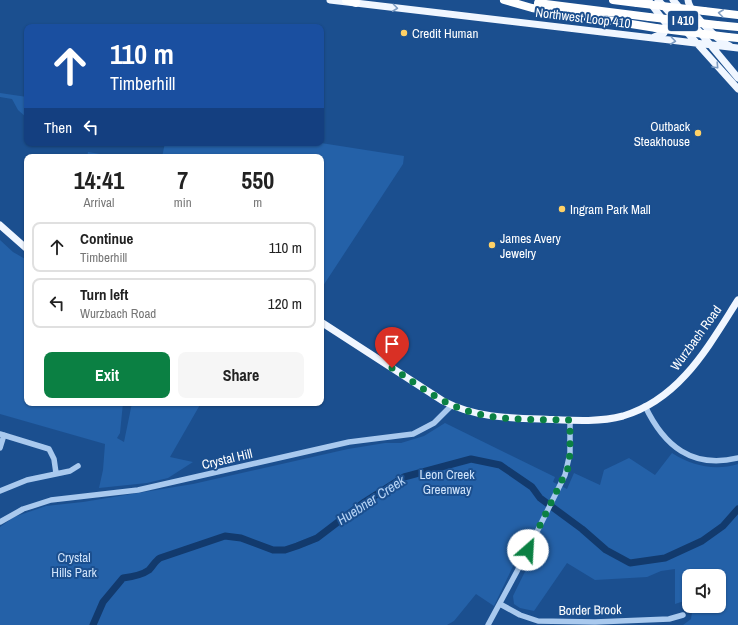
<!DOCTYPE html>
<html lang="en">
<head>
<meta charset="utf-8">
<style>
	:root { --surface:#fff; --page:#f6f6f6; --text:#222; --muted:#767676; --line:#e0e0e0; --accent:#0b8043 }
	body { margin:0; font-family:"Archivo Narrow",sans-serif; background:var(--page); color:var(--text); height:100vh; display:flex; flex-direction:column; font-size:15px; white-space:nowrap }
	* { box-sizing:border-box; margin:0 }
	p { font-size:13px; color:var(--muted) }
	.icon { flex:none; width:22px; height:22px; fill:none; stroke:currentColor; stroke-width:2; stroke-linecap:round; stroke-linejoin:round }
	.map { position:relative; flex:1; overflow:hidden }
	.side { position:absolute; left:24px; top:154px; width:300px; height:252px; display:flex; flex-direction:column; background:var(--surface); border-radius:8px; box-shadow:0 1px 3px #0004 }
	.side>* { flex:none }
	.banner { position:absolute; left:24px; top:24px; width:300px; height:122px; border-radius:8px; box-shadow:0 1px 3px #0004; background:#1a4fa0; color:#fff; overflow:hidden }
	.tools { position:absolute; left:682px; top:569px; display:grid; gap:8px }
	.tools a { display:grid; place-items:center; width:44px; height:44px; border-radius:8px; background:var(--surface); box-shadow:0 1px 3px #0004; font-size:20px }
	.pin { position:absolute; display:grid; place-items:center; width:34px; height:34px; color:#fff; margin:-41px -17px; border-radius:50% 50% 50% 0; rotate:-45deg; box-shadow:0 0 4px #0007 }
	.pin .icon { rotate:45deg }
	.me { position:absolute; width:44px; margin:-22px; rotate:26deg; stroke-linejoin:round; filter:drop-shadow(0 0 3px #0008) }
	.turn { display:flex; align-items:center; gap:14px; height:84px; padding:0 20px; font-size:18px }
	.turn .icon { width:52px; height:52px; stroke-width:2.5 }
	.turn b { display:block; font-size:28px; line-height:34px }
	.then { display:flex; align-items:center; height:38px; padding:0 20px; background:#0003; gap:8px; font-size:15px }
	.eta { display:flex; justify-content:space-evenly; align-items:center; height:68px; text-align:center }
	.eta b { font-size:24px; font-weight:700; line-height:28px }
	.cta { display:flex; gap:8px; margin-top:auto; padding:8px 20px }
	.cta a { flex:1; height:46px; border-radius:8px; background:var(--accent); color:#fff; font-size:16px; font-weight:700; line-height:46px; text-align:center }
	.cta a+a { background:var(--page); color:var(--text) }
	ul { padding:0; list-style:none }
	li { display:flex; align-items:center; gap:12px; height:50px; margin:0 8px 6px; padding:0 12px; border:2px solid var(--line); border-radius:8px }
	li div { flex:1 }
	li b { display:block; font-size:15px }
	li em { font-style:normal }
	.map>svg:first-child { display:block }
	.green { fill:#2461a8 }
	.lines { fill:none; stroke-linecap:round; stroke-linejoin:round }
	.river { stroke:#123a6d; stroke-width:7 }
	.minor { stroke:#a9c9ee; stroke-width:5.5 }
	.major { stroke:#f0f6ff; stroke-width:7 }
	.highway { stroke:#fff; stroke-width:8 }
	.highway-bridge { stroke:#fff; stroke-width:8 }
	.oneway { stroke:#7b9ac1 }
	.oneway2 { stroke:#829ec1 }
	.route { stroke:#0b8043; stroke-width:7; stroke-dasharray:0 12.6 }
	.poi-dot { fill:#ffd166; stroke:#1b4f8f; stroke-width:1.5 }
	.labels { text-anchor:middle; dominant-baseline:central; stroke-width:4; stroke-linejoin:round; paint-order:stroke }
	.shield { fill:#1b4f8f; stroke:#bbcadd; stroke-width:1 }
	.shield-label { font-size:12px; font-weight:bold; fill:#fff }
	.street-label { font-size:13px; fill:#fff; stroke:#1b4f8f }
	.poi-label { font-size:13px; fill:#fff; stroke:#1b4f8f; text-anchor:start }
	.park-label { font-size:13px; fill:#cfe3fa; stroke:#1b4f8f }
	.water-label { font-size:14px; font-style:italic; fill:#b5d3f5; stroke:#1b4f8f }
</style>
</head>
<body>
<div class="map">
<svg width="738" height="625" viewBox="0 0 738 625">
	<rect width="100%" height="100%" fill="#1b4f8f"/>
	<!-- green -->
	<path class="green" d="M0,93L27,97V118L18,110L12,99L0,97Z
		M165,143H321L404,156L403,164L321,289V157H162Z
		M88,152L119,157H87Z
		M0,240L13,252L27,260V403H123L120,433L117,438L124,442L132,403H201L170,457L193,462L168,478L147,483L99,488L103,470L105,444L0,414Z
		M445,423L555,477L553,482L567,489L574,473L600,485L604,470L629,458L655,475L672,453C692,466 715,471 738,464V625H683L691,619L692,612L690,606H719V576H689V604L684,601L675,604V569L661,571L647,577L595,580L567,563L534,611L520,608L514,604L513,596L538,545L524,543L494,606L476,594L454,621L447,625H0V527L14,517L46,506L83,502L193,484L348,449L385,443H401L424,436Z"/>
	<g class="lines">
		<!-- river -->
		<path class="river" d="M93,625L103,602L123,578C131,577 142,575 149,570C153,566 155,561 160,558L225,536L241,538L273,550H285L297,546L317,538L363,503L404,477L471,459L500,465L532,487L540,498L582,529L606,550L630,563L665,558L702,541L723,526L738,509"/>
		<!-- minor -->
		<path class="minor" d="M645,406C664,446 692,469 738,458
			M0,434L49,449L54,459L56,473
			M0,448L4,435
			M0,491L27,480L70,471L78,466
			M0,522L23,509L51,500L138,490L349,442L413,434L434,423L452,405
			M500,604L520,615L538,621L595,622L669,619L683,615
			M488,625L522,562L565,475L570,453V420"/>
		<!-- major -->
		<path class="major" d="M330,0L738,48
			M648,0L667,25L664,33L654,37
			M658,0L738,89
			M673,0L738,78
			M688,0C689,12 719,42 730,46
			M0,225L27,249
			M321,322L443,401C474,417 506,418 541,419C567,420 597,423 623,416C680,399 708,347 738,300"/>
		<!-- highway -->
		<path class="highway" d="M346,0L356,3
			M504,0L532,8L656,28
			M613,0L637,3
			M538,3L649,17
			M704,11L738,15
			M717,25L738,27
			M728,37L738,38"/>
		<!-- highway-bridge -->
		<path class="highway-bridge" d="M637,3L704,11
			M649,17L717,25
			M656,28L728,37"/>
	</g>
	<!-- one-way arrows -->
	<defs><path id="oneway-chevron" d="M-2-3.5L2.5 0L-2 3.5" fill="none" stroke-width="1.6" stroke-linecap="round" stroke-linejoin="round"/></defs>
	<g class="oneway">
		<use href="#oneway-chevron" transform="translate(395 8) rotate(7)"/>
		<use href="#oneway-chevron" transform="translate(673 41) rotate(7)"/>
		<use href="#oneway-chevron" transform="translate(716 66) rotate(47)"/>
	</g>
	<use class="oneway2" href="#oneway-chevron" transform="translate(721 13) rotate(-173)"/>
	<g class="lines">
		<!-- route -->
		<path class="route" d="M392,368C411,380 430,395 452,405C488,422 530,419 570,420V453L568,468L528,550"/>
	</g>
	<!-- markers -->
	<g class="poi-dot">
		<circle cx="404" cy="33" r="4"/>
		<circle cx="698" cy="133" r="4"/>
		<circle cx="562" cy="209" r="4"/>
		<circle cx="492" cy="245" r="4"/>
	</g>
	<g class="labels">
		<!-- shield labels -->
		<rect class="shield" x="668" y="11" width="30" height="20" rx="3"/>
		<g class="shield-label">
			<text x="683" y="21">I 410</text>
		</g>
		<!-- street labels -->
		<g class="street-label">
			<text transform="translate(583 18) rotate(7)">Northwest Loop 410</text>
			<text transform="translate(696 338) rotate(-54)">Wurzbach Road</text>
			<text transform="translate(227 459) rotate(-13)">Crystal Hill</text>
			<text transform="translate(590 610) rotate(-1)">Border Brook</text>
		</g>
		<!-- poi labels -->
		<g class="poi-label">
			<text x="412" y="33">Credit Human</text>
			<text x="690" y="126" text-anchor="end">Outback<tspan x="690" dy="15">Steakhouse</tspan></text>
			<text x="570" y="209">Ingram Park Mall</text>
			<text x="500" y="238">James Avery<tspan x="500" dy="15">Jewelry</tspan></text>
		</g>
		<!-- park labels -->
		<g class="park-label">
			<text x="447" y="474">Leon Creek<tspan x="447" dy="15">Greenway</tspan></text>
			<text x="74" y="557">Crystal<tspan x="74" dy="15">Hills Park</tspan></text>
		</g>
		<!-- water labels -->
		<g class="water-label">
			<text transform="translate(371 500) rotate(-33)">Huebner Creek</text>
		</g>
	</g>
</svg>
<div class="tools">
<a><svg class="icon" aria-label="sound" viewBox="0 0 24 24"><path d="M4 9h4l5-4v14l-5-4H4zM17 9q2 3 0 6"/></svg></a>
</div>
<div class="pin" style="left:392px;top:368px;background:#d93025"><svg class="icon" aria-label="arrive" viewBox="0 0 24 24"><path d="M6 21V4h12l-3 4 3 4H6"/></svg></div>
<svg class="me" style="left:528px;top:550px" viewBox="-20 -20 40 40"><circle r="19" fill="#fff"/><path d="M0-13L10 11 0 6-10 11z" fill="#0b8043"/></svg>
<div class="banner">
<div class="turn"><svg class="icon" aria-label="ahead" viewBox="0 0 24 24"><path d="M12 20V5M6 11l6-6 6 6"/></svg><div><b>110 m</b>Timberhill</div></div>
<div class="then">Then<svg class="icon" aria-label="left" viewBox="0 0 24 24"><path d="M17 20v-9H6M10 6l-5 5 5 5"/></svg></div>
</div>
<section class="side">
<div class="eta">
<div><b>14:41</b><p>Arrival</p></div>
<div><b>7</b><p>min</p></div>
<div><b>550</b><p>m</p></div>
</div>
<ul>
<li><svg class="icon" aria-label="ahead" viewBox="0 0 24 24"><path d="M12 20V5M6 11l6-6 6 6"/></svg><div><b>Continue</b><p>Timberhill</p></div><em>110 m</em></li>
<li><svg class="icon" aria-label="left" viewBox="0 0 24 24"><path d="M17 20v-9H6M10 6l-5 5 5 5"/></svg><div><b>Turn left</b><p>Wurzbach Road</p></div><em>120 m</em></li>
</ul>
<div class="cta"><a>Exit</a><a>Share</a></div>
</section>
</div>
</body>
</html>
